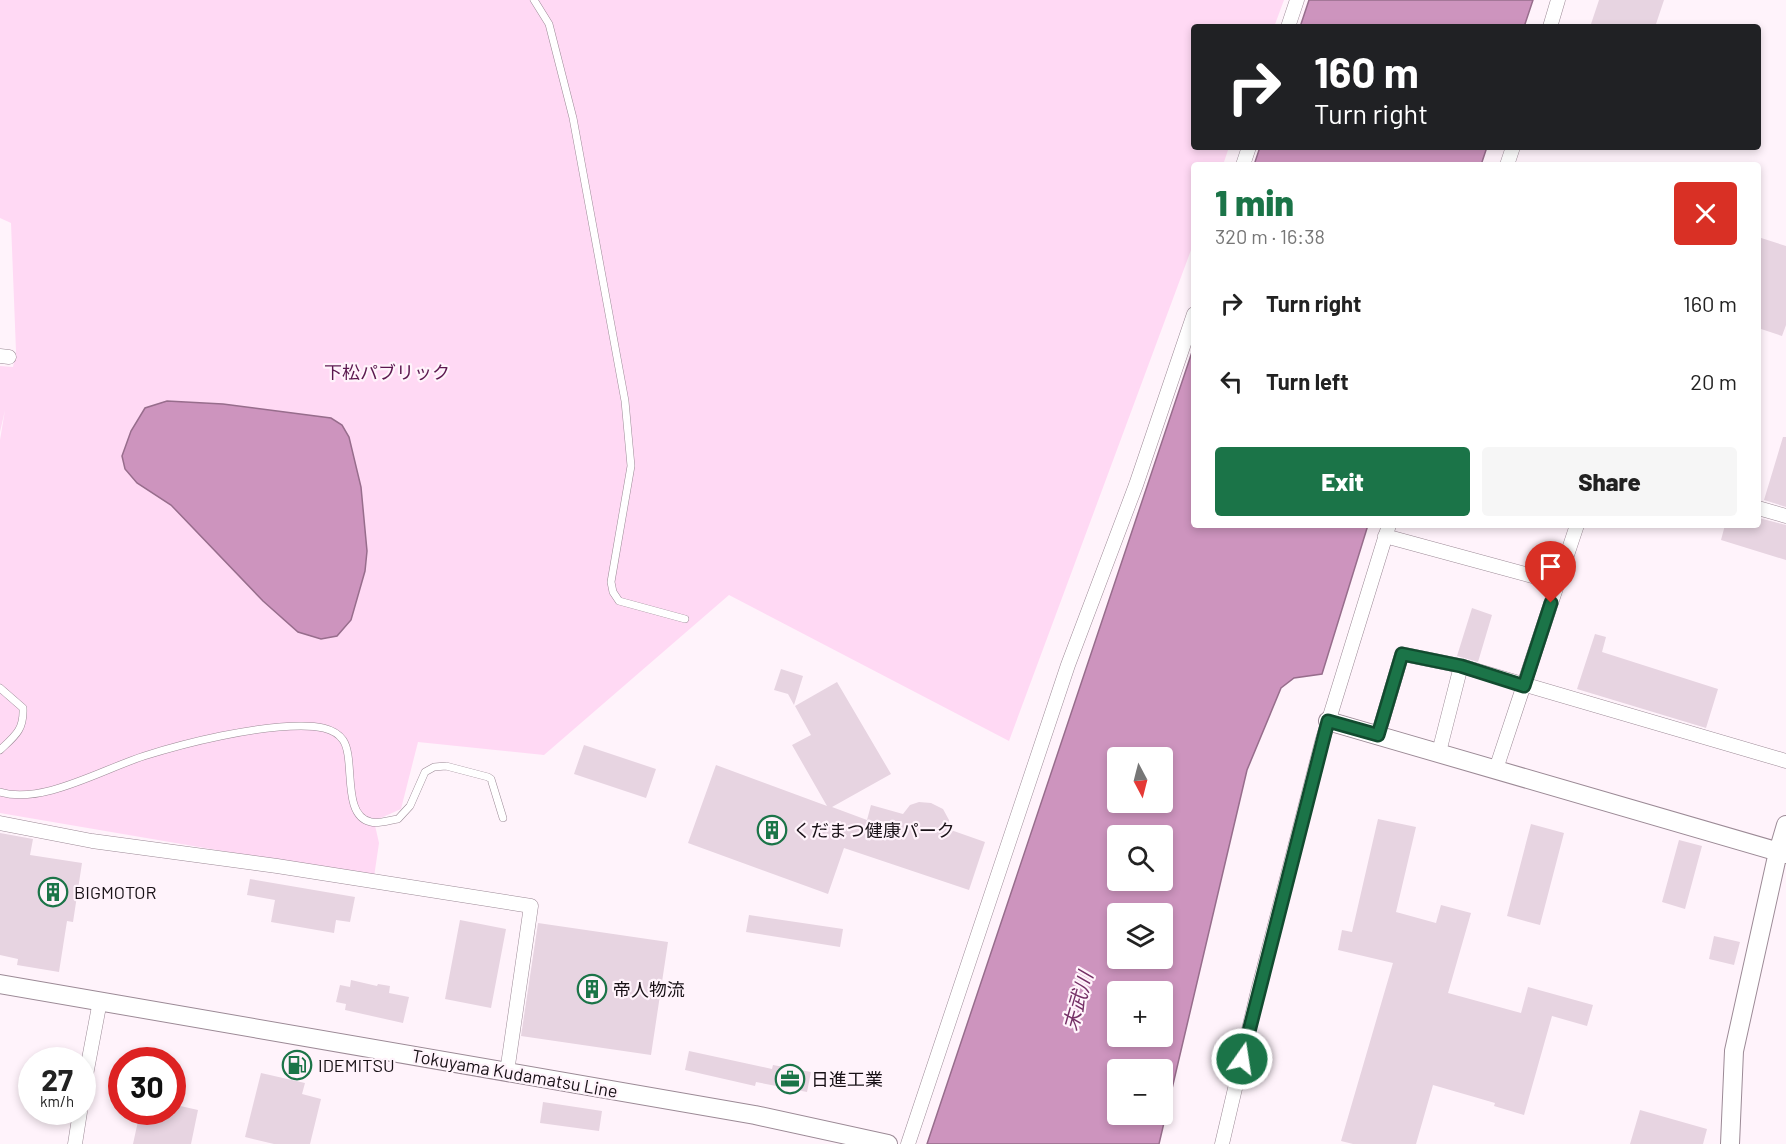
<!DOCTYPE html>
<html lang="en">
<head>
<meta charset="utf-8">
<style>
	:root { --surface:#fff; --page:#f6f6f6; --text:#222; --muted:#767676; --accent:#1b7448 }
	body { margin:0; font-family:Barlow,"Noto Sans JP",sans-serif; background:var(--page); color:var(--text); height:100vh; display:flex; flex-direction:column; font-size:22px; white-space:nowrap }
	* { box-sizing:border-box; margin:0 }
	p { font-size:20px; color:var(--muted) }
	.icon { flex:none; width:33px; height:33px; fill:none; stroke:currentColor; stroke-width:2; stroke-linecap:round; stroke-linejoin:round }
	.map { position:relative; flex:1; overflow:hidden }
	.drawer { position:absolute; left:1191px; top:162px; width:570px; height:366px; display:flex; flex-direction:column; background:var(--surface); border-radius:6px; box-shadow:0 3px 9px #0003 }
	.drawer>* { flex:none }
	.guide { position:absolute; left:1191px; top:24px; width:570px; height:126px; border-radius:6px; box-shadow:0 3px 9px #0003; background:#202124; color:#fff; overflow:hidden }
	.needle { width:39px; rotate:173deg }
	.tools { position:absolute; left:1107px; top:747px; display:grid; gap:12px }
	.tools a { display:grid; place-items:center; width:66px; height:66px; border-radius:6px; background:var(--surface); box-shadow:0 3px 9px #0003; font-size:30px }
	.speed { position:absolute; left:18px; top:1047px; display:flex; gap:12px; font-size:30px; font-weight:700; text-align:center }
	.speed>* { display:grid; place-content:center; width:78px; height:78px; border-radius:50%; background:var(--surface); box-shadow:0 3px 9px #0003; line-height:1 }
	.speed small { font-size:15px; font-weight:400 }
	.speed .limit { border:9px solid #d22; background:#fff; color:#111 }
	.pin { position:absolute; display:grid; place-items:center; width:51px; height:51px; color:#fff; margin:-62px -26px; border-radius:50% 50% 50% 0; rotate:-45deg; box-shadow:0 0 6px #0007 }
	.pin .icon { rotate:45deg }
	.me { position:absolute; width:66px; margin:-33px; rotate:13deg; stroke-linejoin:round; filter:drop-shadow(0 0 4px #0008) }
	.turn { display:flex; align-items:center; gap:21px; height:126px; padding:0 24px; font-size:27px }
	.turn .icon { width:78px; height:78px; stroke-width:2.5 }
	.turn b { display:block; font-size:42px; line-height:51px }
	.round { display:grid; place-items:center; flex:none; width:63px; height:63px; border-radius:6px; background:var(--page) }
	.headline { display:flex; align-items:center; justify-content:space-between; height:102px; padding:0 24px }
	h1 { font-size:36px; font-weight:800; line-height:45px; color:var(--accent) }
	.cta { display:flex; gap:12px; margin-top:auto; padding:12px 24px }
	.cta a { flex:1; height:69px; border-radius:6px; background:var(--accent); color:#fff; font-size:24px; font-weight:800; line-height:69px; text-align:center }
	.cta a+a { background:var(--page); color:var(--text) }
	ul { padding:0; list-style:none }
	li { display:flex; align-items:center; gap:18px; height:78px; padding:0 24px }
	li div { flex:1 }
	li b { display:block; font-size:22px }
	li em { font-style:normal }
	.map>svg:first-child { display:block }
	.green { fill:#ffd9f4 }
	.water { fill:#cd94be; stroke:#976d8c; stroke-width:1.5; fill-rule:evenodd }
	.building { fill:#e7d4e1 }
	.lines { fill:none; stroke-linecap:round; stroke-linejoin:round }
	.lane-casing { stroke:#9c8a96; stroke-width:8 }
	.street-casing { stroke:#9c8a96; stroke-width:15 }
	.secondary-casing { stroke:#9c8a96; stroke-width:20 }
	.lane { stroke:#fff; stroke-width:7 }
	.street { stroke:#fff; stroke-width:14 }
	.secondary { stroke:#fff; stroke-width:18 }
	.route-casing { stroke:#124b2f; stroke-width:15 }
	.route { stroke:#1b7448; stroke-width:10 }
	.labels { text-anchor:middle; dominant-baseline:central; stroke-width:4.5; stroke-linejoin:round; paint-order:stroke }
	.park-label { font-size:18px; fill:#5b174e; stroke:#fff3fb }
	.poi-label { font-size:18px; fill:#181116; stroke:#fff3fb; text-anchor:start }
	.street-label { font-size:18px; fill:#181116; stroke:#fff3fb }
	.water-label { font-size:20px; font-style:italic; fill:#753066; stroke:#fff3fb }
</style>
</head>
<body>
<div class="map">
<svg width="1786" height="1144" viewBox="0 0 1786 1144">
	<rect width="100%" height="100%" fill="#fff3fb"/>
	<!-- green -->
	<path class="green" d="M0,0H1284L1274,27H1194V147H1229L1223,165H1194V242L1009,741L729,595L544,755L418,742L401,809L374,821L379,843L374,877L0,813V440L5,410L0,432V366L13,367L16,351L11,223L0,218Z"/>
	<!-- water -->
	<path class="water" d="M1309,0H1533L1524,27H1300Z
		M1260,147H1487L1481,165H1254Z
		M1194,346V525H1368L1322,674L1294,678L1281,688L1247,770L1159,1144H927ZM1118,758H1162V802H1118ZM1118,836H1162V880H1118ZM1118,914H1162V958H1118ZM1118,992H1162V1036H1118ZM1118,1070H1162V1114H1118Z
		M167,401L223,404L331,418L342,425L349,437L361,487L367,551L365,571L351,620L337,636L321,639L298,632L263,601L171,505L137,483L125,469L122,456L131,431L145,408Z"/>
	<!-- building -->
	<path class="building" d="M1599,0H1664L1655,27H1590Z
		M1758,237L1786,246V325L1782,336L1758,328Z
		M1783,437H1786V507L1764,500Z
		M1759,518L1786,525V560L1721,540L1725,525H1758Z
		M1472,608L1492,615L1478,662L1457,656Z
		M1595,634L1606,637L1602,652L1718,689L1706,728L1577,689Z
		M781,669L803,676L794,705L788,694L774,690Z
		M837,682L891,774L832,807L867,820L871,805L903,814L910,805L919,802L931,803L943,809L949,820L948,829L985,842L969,890L844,848L828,894L688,843L716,765L827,806L792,745L811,735L795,706Z
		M584,745L656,769L646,798L574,774Z
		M1378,819L1416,827L1396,912L1436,923L1441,905L1471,913L1448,993L1521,1013L1528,987L1593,1005L1587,1026L1552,1016L1524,1115L1494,1106L1495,1103L1433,1085L1416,1144H1353L1341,1141L1393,963L1338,950L1342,930L1352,932Z
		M1531,824L1564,833L1540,925L1507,916Z
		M0,833L33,839L30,855L82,863L73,922L67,921L59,972L17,965L18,959L0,955Z
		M1679,840L1702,846L1685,909L1662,902Z
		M250,879L355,897L350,922L336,920L334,933L271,922L275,900L247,895Z
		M749,915L843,929L840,947L746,932Z
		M460,920L506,929L491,1008L445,999Z
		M538,923L668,942L651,1055L521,1036Z
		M1714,936L1740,942L1734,965L1709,959Z
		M351,980L377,986L378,984L390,986L389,993L409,997L403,1023L345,1010L346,1004L336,1002L340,985L350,987Z
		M689,1051L772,1069L773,1065L811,1072L807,1092L756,1082L755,1086L685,1070Z
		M261,1073L305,1083L302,1094L321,1099L310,1144H274L245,1137Z
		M543,1102L602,1111L599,1131L540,1123Z
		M176,1105L198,1110L191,1144H133L140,1112H154L174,1115Z
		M1640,1110L1707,1129L1703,1144H1630Z"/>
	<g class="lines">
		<!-- lane casing -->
		<g class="lane-casing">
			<path id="lane" d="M534,0L549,24L573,118L625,401L631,466L611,582L613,592L619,601L685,619
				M0,688L23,708C24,730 15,736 0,750
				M0,792C42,805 103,769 144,756C188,742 255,726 301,726C315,726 334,727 343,740C356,759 341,816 371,822C379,824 390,820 398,819L410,806L425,772L434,767L446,766L488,777L491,779L503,818"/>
		</g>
		<!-- street casing -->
		<g class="street-casing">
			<path id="street" d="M1288,27L1297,0
				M1550,27L1558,0
				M1243,165L1249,147
				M1507,165L1513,147
				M0,356L9,357
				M1758,508L1786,516
				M1385,536L1558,583
				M1378,735L1402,654L1461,666L1786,761
				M1439,752L1461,666
				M1496,769L1577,525
				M0,823L92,841L277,866L531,906L507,1072
				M82,1096L100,1001
				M75,1144L80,1112
				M908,1144L1068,665L1136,485L1194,314
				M1222,1144L1257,995L1322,742L1389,525"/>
		</g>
		<!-- secondary casing -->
		<g class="secondary-casing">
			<path id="secondary" d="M1328,721L1786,854
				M0,984L755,1115L888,1144
				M1730,1144L1734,1051L1778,852L1786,825"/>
		</g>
		<!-- lane -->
		<use href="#lane" class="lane"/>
		<!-- street -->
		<use href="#street" class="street"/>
		<!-- secondary -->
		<use href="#secondary" class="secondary"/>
	</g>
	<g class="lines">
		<!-- route casing -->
		<g class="route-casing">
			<path id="route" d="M1242,1059L1328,721L1378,735L1402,654L1461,666L1524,686L1551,603"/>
		</g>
		<!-- route -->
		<use href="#route" class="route"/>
	</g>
	<!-- icons -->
	<defs>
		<g id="building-ring" transform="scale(1.5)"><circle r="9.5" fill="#fff3fb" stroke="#1b7448" stroke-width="1.5"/><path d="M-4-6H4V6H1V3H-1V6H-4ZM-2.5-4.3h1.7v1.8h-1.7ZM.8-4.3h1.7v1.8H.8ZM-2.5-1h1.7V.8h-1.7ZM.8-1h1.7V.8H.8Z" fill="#1b7448"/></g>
		<g id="fuel-ring" transform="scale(1.5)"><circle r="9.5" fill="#fff3fb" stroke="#1b7448" stroke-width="1.5"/><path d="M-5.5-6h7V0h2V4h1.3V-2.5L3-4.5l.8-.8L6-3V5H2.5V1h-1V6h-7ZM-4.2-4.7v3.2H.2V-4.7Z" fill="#1b7448"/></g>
		<g id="office-ring" transform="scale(1.5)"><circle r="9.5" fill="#fff3fb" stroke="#1b7448" stroke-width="1.5"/><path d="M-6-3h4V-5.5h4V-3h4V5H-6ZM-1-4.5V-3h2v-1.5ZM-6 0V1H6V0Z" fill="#1b7448"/></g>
	</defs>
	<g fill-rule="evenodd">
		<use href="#building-ring" x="772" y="830"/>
		<use href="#building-ring" x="53" y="892"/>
		<use href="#building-ring" x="592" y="989"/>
		<use href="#fuel-ring" x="297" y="1065"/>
		<use href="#office-ring" x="790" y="1079"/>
	</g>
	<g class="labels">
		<!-- park labels -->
		<g class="park-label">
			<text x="387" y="372">下松パブリック</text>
		</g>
		<!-- poi labels -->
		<g class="poi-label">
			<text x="793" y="830">くだまつ健康パーク</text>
			<text x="74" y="892">BIGMOTOR</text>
			<text x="613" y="989">帝人物流</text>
			<text x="318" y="1065">IDEMITSU</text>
			<text x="811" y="1079">日進工業</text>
		</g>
		<!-- street labels -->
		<g class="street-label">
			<text transform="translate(515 1073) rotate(10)">Tokuyama Kudamatsu Line</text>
		</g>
		<!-- water labels -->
		<g class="water-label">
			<text transform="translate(1077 1001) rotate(-74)">末武川</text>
		</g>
	</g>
</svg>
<div class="tools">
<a><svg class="needle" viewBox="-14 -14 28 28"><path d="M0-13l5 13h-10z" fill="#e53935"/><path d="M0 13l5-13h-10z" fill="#767676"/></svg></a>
<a><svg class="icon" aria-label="search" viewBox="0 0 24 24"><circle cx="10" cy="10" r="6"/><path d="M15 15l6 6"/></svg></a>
<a><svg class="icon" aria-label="layers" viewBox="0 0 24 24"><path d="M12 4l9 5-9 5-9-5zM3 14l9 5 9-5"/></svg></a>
<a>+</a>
<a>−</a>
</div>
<div class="speed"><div>27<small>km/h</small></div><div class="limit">30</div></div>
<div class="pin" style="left:1551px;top:603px;background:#d93025"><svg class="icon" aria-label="arrive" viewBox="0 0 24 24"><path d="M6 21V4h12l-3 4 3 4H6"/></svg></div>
<svg class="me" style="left:1242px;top:1059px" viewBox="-20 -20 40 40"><circle r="17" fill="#1b7448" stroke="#fff" stroke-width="3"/><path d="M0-11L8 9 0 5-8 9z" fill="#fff"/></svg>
<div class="guide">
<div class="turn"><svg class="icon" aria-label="right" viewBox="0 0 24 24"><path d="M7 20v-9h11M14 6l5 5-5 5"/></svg><div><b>160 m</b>Turn right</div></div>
</div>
<section class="drawer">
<div class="headline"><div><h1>1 min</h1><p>320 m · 16:38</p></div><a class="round" style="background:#d93025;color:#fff"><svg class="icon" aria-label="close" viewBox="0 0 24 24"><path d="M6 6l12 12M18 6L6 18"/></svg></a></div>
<ul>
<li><svg class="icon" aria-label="right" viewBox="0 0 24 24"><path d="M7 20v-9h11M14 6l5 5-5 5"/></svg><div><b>Turn right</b></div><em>160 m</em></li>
<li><svg class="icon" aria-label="left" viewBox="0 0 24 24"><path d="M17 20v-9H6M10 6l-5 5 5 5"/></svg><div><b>Turn left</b></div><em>20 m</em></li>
</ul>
<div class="cta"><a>Exit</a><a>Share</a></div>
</section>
</div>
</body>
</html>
